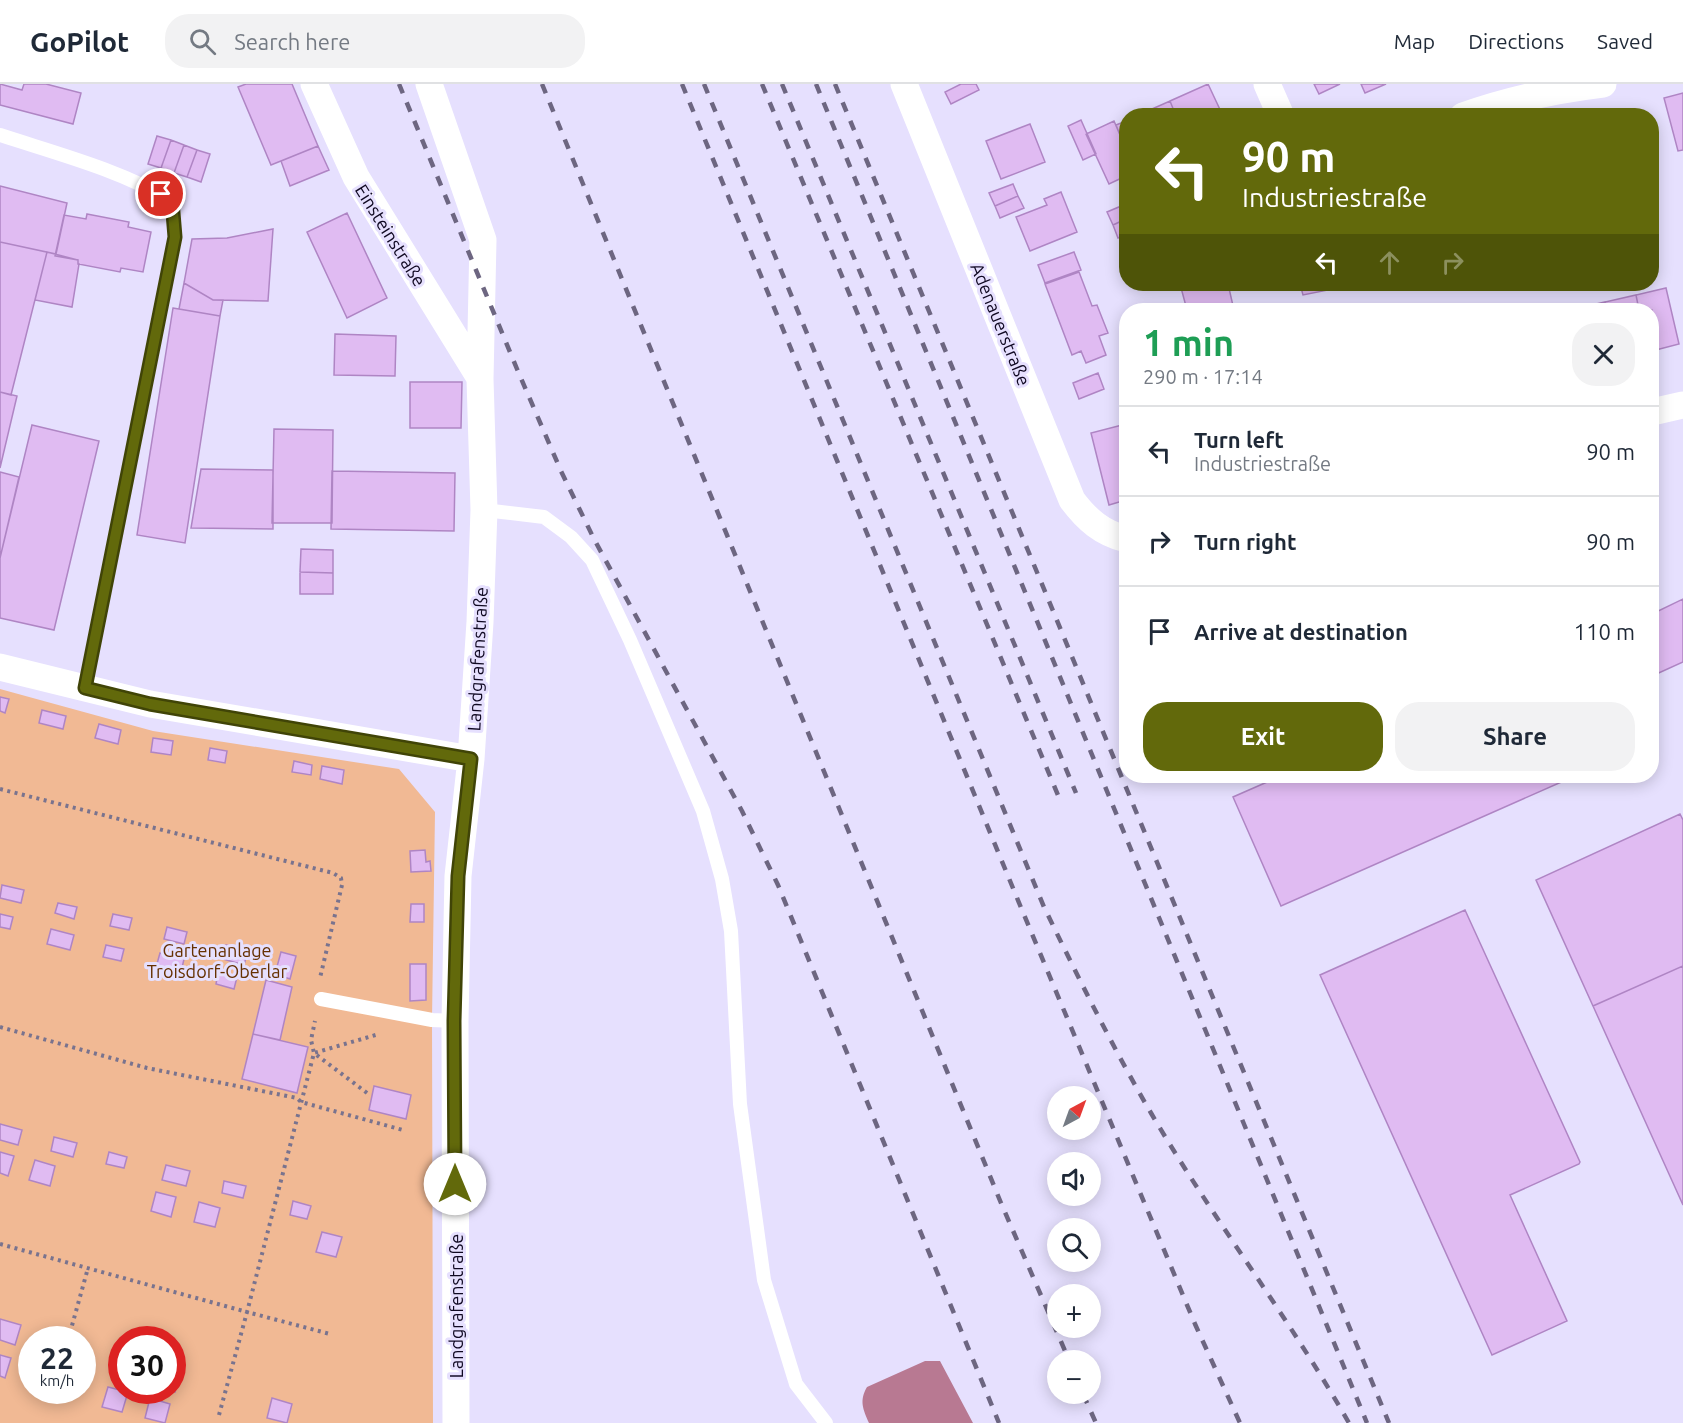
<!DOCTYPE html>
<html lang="en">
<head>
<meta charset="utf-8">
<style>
	:root { --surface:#fff; --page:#f2f2f3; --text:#1f2937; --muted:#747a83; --line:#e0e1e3; --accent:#62690b }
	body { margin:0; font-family:Ubuntu,sans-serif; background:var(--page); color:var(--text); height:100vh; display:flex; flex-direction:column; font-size:22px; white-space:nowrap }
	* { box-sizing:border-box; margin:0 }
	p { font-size:20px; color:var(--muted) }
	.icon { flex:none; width:33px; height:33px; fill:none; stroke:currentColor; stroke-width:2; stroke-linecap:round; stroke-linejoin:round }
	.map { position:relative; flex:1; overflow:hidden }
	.drawer { position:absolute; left:1119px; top:219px; width:540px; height:480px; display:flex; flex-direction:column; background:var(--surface); border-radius:24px; box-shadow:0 3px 15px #0003 }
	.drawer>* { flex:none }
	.hud { position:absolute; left:1119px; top:24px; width:540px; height:183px; border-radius:24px; box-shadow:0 3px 15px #0003; background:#62690b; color:#fff; overflow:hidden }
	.needle { width:39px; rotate:41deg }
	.fabs { position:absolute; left:1047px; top:1002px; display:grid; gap:12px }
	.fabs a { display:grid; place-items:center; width:54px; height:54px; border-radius:50%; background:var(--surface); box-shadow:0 3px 15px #0003; font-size:30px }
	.speed { position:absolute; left:18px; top:1242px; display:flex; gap:12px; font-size:30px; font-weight:700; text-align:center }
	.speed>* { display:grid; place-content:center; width:78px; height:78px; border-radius:50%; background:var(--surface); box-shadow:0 3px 15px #0003; line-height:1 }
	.speed small { font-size:15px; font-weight:400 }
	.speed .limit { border:9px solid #d22; background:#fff; color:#111 }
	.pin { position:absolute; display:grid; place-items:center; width:51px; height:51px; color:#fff; margin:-26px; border:3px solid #fff; border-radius:50%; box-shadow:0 2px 6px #0007 }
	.me { position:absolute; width:66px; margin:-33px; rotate:0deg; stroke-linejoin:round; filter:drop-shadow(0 0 4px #0008) }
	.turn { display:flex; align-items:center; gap:21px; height:126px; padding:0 24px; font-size:27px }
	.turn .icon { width:78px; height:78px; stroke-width:2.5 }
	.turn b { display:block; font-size:42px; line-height:51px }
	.lanes { display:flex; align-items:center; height:57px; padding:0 24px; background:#0003; justify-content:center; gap:30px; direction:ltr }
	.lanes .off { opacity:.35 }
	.round { display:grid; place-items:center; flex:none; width:63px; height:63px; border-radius:24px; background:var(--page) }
	.head { display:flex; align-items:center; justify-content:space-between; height:102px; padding:0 24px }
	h1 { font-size:36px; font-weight:700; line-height:45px; color:#1e9e55 }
	.action { display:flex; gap:12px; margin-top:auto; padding:12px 24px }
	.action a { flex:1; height:69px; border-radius:24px; background:var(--accent); color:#fff; font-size:24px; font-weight:700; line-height:69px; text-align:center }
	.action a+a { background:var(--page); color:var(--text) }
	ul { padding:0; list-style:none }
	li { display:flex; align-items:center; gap:18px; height:90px; padding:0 24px; border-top:2px solid var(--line) }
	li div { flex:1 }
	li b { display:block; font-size:22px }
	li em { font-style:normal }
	header { display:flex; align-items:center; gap:36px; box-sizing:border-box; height:84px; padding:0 30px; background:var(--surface); border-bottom:2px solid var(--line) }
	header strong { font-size:28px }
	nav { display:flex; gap:33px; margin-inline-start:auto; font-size:21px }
	.search { width:420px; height:54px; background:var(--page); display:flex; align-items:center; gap:15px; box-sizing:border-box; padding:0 21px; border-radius:24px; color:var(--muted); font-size:22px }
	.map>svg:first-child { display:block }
	.green { fill:#f1b994; fill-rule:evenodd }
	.water { fill:#b87992 }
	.building { fill:#e0bbf2; stroke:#af85c4; stroke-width:1.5 }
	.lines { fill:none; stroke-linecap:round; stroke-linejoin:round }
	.path { stroke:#79738e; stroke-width:4; stroke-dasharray:3 4.5; stroke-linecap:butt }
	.service { stroke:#fff; stroke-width:14 }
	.minor { stroke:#fff; stroke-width:27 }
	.rail { stroke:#6d6681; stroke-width:4.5; stroke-dasharray:10 10; stroke-linecap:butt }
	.route-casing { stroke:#404407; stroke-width:15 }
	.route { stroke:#62690b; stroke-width:10 }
	.labels { text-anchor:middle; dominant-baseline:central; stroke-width:6; stroke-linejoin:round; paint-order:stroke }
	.street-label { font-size:18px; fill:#0f0821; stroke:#e6e0fe }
	.park-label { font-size:18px; fill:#653001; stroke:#e6e0fe }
</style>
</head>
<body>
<header>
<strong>GoPilot</strong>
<div class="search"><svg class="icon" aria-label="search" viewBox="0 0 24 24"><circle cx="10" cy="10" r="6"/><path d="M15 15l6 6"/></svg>Search here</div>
<nav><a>Map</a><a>Directions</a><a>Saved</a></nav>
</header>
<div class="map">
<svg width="1683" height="1339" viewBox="0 0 1683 1339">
	<rect width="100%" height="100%" fill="#e6e0fe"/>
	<!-- green -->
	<path class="green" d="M0,605L153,647L399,685L435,728L432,936L433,1339H0ZM32,1256H82V1306H32ZM122,1256H172V1306H122Z"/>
	<!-- water -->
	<path class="water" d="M925,1277H940L973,1339H869C863,1325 859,1317 867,1303Z"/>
	<!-- building -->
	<path class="building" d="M0,0L22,6L24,0H46L81,9L73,40L0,21Z
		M246,0H292L318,62L271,81L238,3Z
		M961,0H976L979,6L951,20L945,8Z
		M1208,0L1223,32H1176L1170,17Z
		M1314,0H1340L1319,10Z
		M1361,0H1386L1365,9Z
		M1683,9V66L1678,67L1664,14Z
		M1170,17L1176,32H1144L1143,29Z
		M1081,36L1096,70L1083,76L1068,42Z
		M1114,37L1126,65V92L1109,100L1086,50Z
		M1126,37V65L1116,41Z
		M1030,40L1045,78L1001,95L986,57Z
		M157,52L171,56L161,84L148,80Z
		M171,56L184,61L174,89L161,84Z
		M184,61L197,66L187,93L174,89Z
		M318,62L329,86L290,102L281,77Z
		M197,66L210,70L201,98L187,93Z
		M1013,100L1018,112L995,122L989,109Z
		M0,102L67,119L56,170L0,158Z
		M1061,108L1077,148L1030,167L1016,133L1047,121L1044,115Z
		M1018,112L1024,124L1000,134L995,122Z
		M1126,120V135L1113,141L1107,128Z
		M347,129L387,214L347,234L307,148Z
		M87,130L129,138L128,143L151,148L143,188L121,184L120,188L78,180V176L55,172L64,131L86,135Z
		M1126,135V151L1118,154L1113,141Z
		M273,145L268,217L213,216L184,199L192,155L227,154Z
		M0,158L47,168L11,311L0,308Z
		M47,168L78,176V180H79L72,223L35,216Z
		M1074,168L1081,186L1045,199L1038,181Z
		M1079,188L1092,222L1097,221L1108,249L1099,252L1106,271L1086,279L1081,267L1072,271L1045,200Z
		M184,199L213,216H223L220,232L179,225Z
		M1180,200H1228L1234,226H1187Z
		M1300,200H1327L1328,206L1303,211Z
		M1666,204L1679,260L1652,267V226H1639L1636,211Z
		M1636,211L1639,226H1607L1605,218Z
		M1605,218L1607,226H1576L1575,225Z
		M173,224L220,232L185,459L137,451Z
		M335,250L396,252L395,292L334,291Z
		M1098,289L1104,305L1079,315L1073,299Z
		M410,298H462L461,344H410Z
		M0,308L17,312L0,384Z
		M1126,340V416L1109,421L1091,349Z
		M32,341L99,357L54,546L0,534V474Z
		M274,345L333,346L332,439H272Z
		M201,385L273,386V445L191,444Z
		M332,387L455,389L454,447L331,445Z
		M0,388L19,393L0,474Z
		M301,465L333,466V489L300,488Z
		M300,488L333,489V510H300Z
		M1683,515V578L1652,592V530Z
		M0,613L9,615L5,629L0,627Z
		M42,626L66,632L63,645L39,639Z
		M99,640L121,646L118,660L95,654Z
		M153,654L173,657L171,671L151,668Z
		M210,664L227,667L225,679L208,676Z
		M294,677L312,681L311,691L292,688Z
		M322,682L344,686L342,700L320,695Z
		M1281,692H1575L1281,822L1233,713Z
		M1680,730L1683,736V882L1593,922L1536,796Z
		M425,766L426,778L430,777L431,787L411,788L410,767Z
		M2,801L24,806L21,819L0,814Z
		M58,819L77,823L74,835L55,829Z
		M411,820H424V838H410Z
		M1465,826L1580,1078L1579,1080L1510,1111L1567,1237L1492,1271L1320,891Z
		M0,830L13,833L10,845L0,843Z
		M113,830L132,834L129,846L110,842Z
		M167,843L187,848L184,860L164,855Z
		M51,845L74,851L70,866L47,860Z
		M106,861L124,865L121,877L103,873Z
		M226,861L248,866L244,881L223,875Z
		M281,868L296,872L290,895L275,890Z
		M160,869L184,875L180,893L155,887Z
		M410,880H426V916L410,917Z
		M1683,882V1121L1593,922Z
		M218,889L237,893L234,905L216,900Z
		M266,896L292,903L280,956L253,950Z
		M253,950L308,963L297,1009L242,995Z
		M374,1002L411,1011L406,1035L369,1026Z
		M0,1040L22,1046L18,1061L0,1056Z
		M54,1053L77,1059L73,1073L51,1067Z
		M0,1068L14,1072L8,1092L0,1089Z
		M109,1068L127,1073L124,1084L106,1080Z
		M35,1076L55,1082L50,1102L29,1096Z
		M166,1081L190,1087L186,1102L162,1096Z
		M224,1097L246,1102L243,1114L222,1109Z
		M156,1108L176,1113L171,1133L151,1127Z
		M293,1117L311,1122L307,1135L290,1131Z
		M199,1118L220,1124L215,1143L194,1138Z
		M322,1148L342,1153L336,1173L316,1168Z
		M0,1235L21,1241L15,1261L0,1256Z
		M117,1269L122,1270V1292L112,1289Z
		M0,1271L11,1274L5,1294L0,1292Z
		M172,1285L180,1287L175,1308L171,1306H172Z
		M108,1303L128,1308L122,1328L102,1323Z
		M150,1314L170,1320L165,1339L145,1334Z
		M272,1314L292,1320L287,1339L267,1334Z"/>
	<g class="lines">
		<!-- path -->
		<path class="path" d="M0,705L333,789L341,794L342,801L320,894
			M0,943L147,984L297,1014L301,1018L403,1046
			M367,1009L314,969L379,950
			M0,1160L247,1228L314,969L311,956L315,937
			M68,1256L88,1184
			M219,1331L247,1228L330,1250"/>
		<!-- service -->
		<path class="service" d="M0,51C58,70 120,86 172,117L175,153L85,604
			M484,426L544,433L571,453L592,476L630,556L703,727L722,795L731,847L740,1020L764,1196L796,1300L826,1339
			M321,915L432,936L455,937"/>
		<!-- minor -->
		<path class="minor" d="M314,0L356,93L480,294
			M429,0L483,156L480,295L484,426L480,538L471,675L458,792L455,937L456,1339
			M904,0L1072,416C1087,436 1102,449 1126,455
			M1267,0L1281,32
			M1463,32C1511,15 1553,6 1603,0
			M1652,328L1683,321
			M0,583L150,620L471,675"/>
		<!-- rail -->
		<path class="rail" d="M399,0L517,285L561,387L594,455L742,727L778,801L999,1339
			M542,0L1001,1119L1069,1276
			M682,0L1022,826L1195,1240L1240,1339
			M704,0L1044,823C1078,893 1112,962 1151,1029C1213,1135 1288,1232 1349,1339
			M762,0L1060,716
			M782,0L1076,709
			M816,0L1367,1339
			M835,0L1389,1339
			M1083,1310L1096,1339"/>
	</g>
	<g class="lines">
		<!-- route casing -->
		<g class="route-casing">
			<path id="route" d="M161,110L172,117L175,153L85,604L150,620L471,675L458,792L454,937L455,1100"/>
		</g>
		<!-- route -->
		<use href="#route" class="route"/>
	</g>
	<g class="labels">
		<!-- street labels -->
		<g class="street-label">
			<text transform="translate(391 151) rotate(58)">Einsteinstraße</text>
			<text transform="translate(1001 240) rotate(68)">Adenauerstraße</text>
			<text transform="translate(477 575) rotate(-87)">Landgrafenstraße</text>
			<text transform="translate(456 1222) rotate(-90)">Landgrafenstraße</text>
		</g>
		<!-- park labels -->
		<g class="park-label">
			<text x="217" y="866">Gartenanlage<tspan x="217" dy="21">Troisdorf-Oberlar</tspan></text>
		</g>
	</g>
</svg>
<div class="fabs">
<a><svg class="needle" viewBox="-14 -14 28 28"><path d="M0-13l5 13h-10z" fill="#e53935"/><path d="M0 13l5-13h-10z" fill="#747a83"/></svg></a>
<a><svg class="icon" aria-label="sound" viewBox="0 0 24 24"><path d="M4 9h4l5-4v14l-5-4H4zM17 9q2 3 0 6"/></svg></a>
<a><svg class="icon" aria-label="search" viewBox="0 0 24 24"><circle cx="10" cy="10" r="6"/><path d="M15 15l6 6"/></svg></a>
<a>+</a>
<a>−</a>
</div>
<div class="speed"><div>22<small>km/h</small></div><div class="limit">30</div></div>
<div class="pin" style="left:161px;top:110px;background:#d93025"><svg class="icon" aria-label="arrive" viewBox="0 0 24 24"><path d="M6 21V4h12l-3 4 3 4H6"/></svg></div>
<svg class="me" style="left:455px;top:1100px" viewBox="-20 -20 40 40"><circle r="19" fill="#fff"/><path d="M0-13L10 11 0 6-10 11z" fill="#62690b"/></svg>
<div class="hud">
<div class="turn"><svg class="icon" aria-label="left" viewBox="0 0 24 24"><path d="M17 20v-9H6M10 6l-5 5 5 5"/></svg><div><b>90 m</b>Industriestraße</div></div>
<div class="lanes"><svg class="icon" aria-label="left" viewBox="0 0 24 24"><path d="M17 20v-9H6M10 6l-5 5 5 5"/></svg><svg class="icon off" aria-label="ahead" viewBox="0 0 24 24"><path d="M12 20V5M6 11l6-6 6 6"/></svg><svg class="icon off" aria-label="right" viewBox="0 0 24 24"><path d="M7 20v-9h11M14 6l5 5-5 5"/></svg></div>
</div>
<section class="drawer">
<div class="head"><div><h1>1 min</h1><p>290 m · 17:14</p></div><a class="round"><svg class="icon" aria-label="close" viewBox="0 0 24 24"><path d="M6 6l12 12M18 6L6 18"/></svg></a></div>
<ul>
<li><svg class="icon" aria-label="left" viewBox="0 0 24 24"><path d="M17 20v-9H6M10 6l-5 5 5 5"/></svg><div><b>Turn left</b><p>Industriestraße</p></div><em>90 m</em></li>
<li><svg class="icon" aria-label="right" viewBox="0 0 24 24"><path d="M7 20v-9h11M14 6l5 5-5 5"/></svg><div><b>Turn right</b></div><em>90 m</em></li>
<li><svg class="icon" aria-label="arrive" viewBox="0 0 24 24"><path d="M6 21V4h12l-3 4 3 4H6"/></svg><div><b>Arrive at destination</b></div><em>110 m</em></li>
</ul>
<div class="action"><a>Exit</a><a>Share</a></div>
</section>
</div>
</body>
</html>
